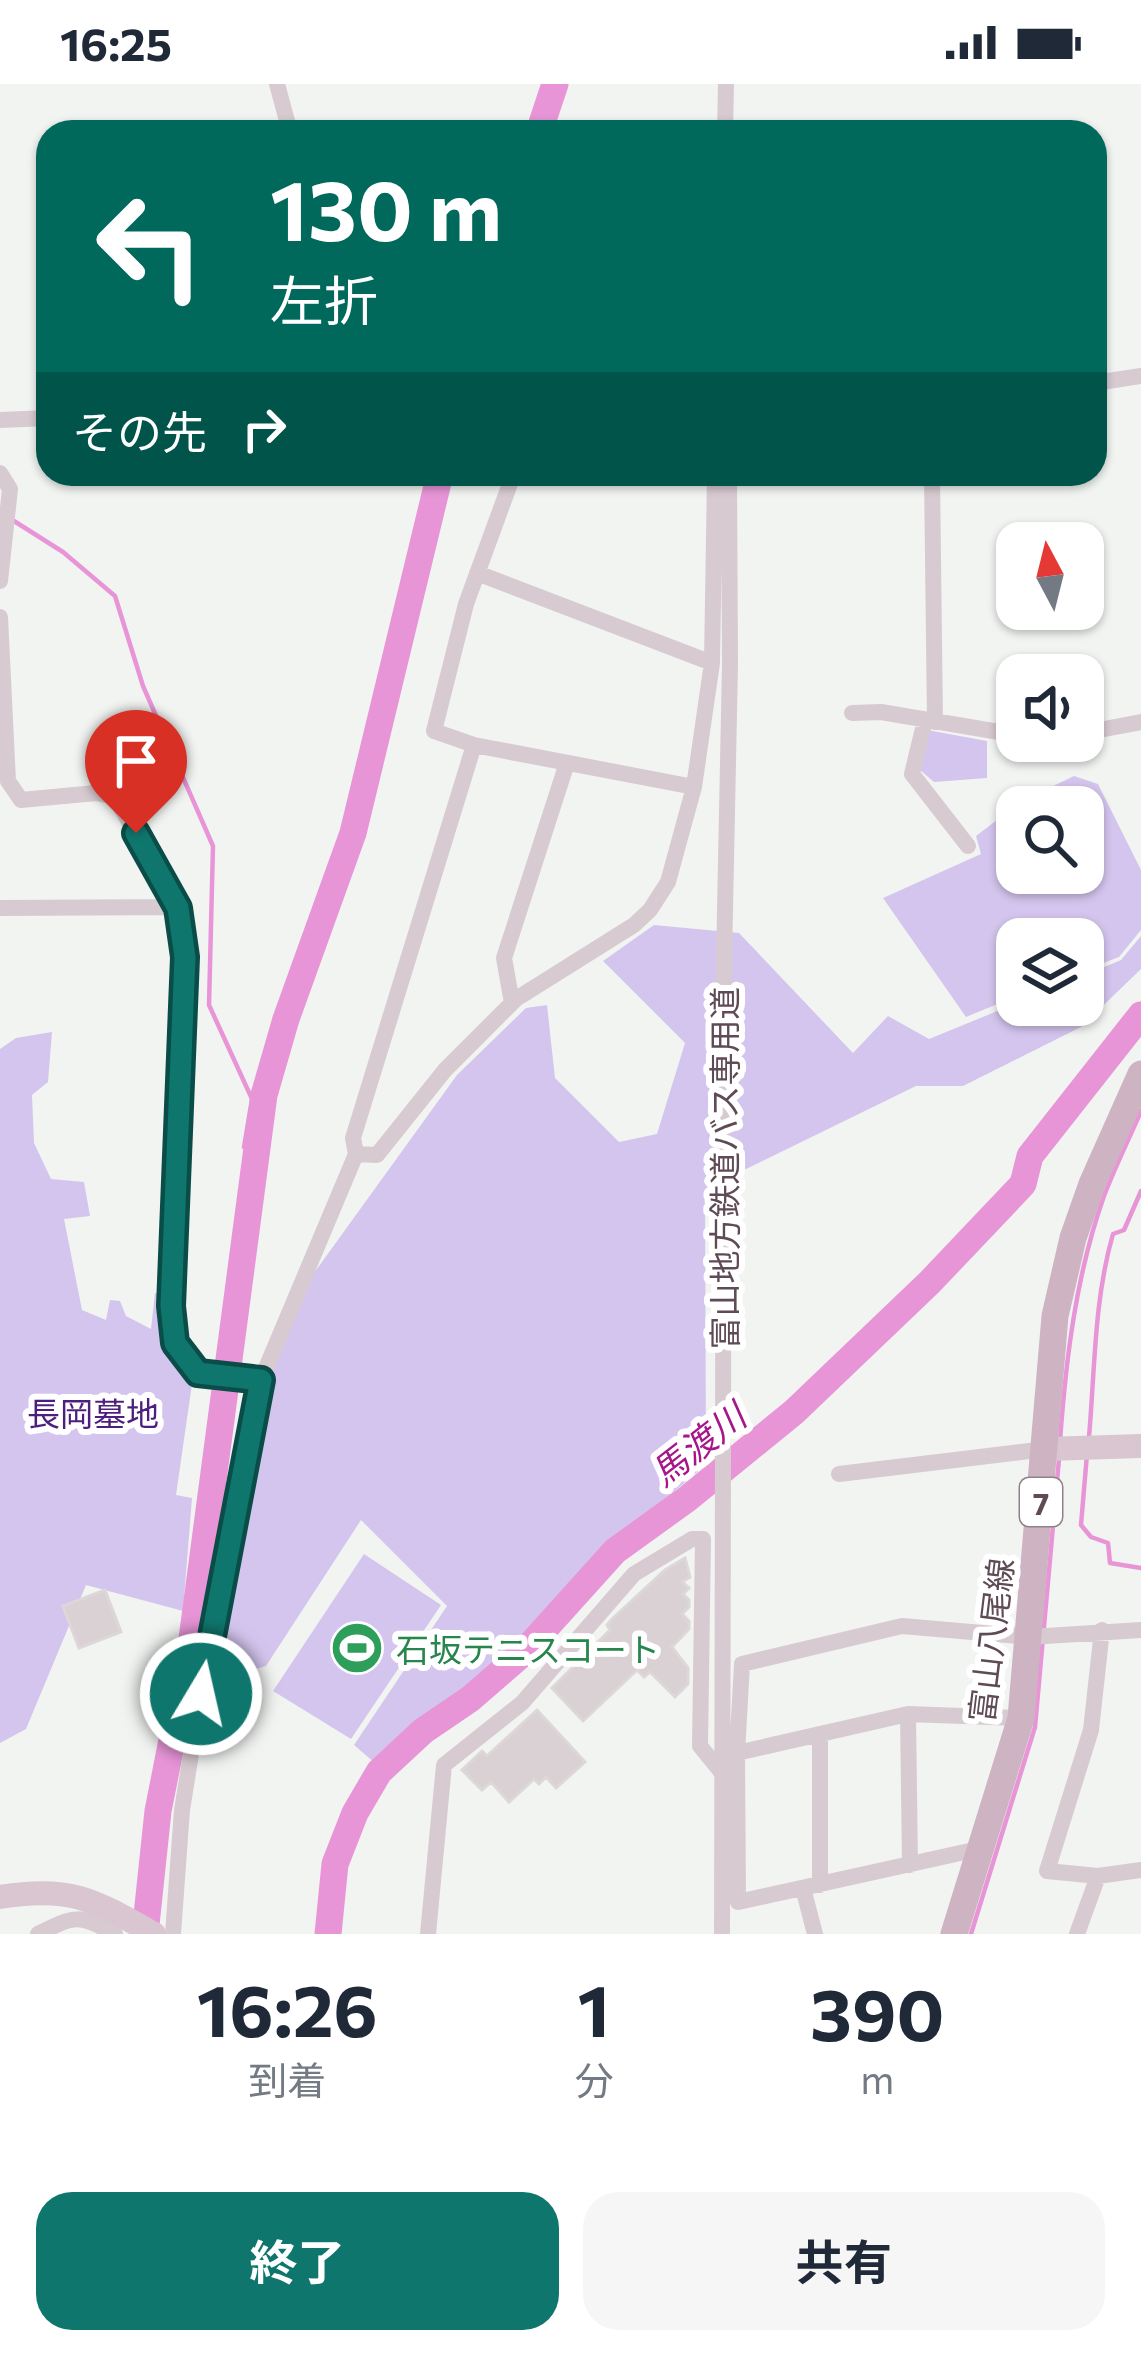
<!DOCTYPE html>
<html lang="ja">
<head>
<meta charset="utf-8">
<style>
	:root { --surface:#fff; --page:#f6f6f7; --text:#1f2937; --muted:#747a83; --accent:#0f766e }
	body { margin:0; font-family:Commissioner,"Noto Sans JP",sans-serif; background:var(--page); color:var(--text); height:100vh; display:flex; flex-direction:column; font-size:45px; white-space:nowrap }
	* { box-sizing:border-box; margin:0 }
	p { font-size:39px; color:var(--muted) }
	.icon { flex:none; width:66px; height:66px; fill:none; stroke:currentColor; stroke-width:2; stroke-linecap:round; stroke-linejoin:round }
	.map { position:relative; height:1850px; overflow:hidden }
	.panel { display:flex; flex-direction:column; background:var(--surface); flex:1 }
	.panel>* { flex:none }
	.top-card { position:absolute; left:36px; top:36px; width:1071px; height:366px; border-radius:36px; box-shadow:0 3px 9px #0004; background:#00695c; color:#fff; overflow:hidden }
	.needle { width:78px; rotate:353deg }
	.controls { position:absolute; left:996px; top:438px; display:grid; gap:24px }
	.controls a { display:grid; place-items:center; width:108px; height:108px; border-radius:24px; background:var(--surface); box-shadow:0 3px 9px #0004; font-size:60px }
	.pin { position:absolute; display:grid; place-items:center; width:102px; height:102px; color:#fff; margin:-123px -51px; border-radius:50% 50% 50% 0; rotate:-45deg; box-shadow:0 0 12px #0007 }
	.pin .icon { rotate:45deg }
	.me { position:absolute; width:132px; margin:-66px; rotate:9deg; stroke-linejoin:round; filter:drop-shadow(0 0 9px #0008) }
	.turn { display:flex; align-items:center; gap:42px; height:252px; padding:0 36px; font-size:54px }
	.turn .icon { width:156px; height:156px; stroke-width:2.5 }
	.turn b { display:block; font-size:84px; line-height:102px }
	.then { display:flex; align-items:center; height:114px; padding:0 36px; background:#0003; gap:24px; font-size:45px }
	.eta { display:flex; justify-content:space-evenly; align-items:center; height:204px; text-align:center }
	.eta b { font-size:72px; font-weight:700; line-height:84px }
	.cta { display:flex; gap:24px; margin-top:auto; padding:24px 36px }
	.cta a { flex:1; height:138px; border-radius:36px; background:var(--accent); color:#fff; font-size:48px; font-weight:700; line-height:138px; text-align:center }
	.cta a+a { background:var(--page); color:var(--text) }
	.status { display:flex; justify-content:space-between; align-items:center; height:84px; padding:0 60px; background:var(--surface); direction:ltr }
	.status svg { height:33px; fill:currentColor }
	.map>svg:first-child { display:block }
	.green { fill:#d4c5ee; fill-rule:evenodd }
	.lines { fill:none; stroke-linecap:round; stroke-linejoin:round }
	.stream { stroke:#e795d7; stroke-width:4.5 }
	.river { stroke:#e795d7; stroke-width:27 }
	.building { fill:#d9d1d4; stroke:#ddd7d8; stroke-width:3 }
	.street { stroke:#d8cad1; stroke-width:16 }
	.secondary { stroke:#d9c6d0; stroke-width:24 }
	.primary { stroke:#ceb4c2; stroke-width:27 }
	.route-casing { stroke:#0a4d48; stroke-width:30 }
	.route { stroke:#0f766e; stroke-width:21 }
	.labels { text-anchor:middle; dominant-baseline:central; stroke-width:12; stroke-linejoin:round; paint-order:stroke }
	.shield { fill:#fff; stroke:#8f8188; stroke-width:3 }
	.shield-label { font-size:30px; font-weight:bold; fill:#5f4b55 }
	.street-label { font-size:33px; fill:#5f4b55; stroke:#fff }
	.park-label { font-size:33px; fill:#4c1e7d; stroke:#fff }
	.leisure-label { font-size:33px; fill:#27864d; stroke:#fff; text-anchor:start }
	.water-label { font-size:36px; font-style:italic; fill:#a6168a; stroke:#fff }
</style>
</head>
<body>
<div class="status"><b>16:25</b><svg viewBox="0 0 49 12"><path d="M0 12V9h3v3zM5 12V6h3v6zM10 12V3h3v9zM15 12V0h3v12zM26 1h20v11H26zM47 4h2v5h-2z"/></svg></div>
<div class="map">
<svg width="1141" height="1850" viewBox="0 0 1141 1850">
	<rect width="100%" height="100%" fill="#f2f4f2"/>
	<!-- green -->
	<path class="green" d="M927,646L987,657V694L934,698L920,686Z
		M1074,692L1098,700L1141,786V846L1119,873L1083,887V855H1017V912L966,933L883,814L981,770L976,752L1022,717ZM1083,723V789H1017V723Z
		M654,841L739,849L853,969L888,932L929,955L1017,919L1083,921V892L1121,876L1141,852V885L1081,943L963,1002H916L705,1105L706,1381L606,1464L527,1555L376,1680L354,1661L447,1522L361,1436L266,1582L213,1597L267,1301L314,1189L457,991L526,924L547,921L555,994L619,1058L657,1050L685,959L603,877Z
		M52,948L48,998L32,1011L34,1059L51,1095L84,1098L90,1132L64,1135L82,1226L106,1236L110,1216L120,1217L126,1232L151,1245L155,1209L167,1212L182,1279L192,1300L176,1411L192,1414L183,1527L86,1501L26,1645L0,1659V965L16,954Z
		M364,1470L441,1521L351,1655L273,1607Z"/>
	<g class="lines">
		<!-- stream -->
		<path class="stream" d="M14,437L63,468L115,512L143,602L213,762L209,921L252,1015L244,1063L259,1066
			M1089,1353C1095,1284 1094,1216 1113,1150L1124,1146L1141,1107
			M1060,1357C1066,1274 1076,1191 1104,1112C1115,1083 1129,1055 1141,1027
			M1087,1370L1081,1441L1091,1453L1108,1459L1110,1479L1141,1484
			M971,1850L1035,1643L1059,1375"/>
		<!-- river -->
		<path class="river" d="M539,48L555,0
			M145,1850L158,1727L192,1555L264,1011L286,935L353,749L440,390
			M328,1850L335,1780L355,1729L379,1688L423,1647L470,1615L523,1569L615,1467L687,1415L794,1328L930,1198L1023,1100L1030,1072L1141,931"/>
	</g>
	<!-- building -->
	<path class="building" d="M685,1474L690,1493L682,1498L689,1504L683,1510L689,1516V1523L682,1530L689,1537V1545L672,1563L688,1584V1600L675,1613L650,1588L644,1593L637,1586L583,1637L552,1604L610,1546L607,1541L611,1536L665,1486Z
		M105,1506L121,1548L79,1564L63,1522Z
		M537,1626L585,1678L556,1704L546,1693L539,1700L534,1695L509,1718L491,1698L482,1706L462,1686L482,1667L487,1672Z"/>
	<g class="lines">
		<!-- street -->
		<path class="street" d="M277,0L290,48
			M725,48L726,0
			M1095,299L1141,292
			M0,336L48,334
			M0,389L10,405L0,497
			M932,390L935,638
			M477,489L712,579
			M0,533L8,697L21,716L96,709L114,712L179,823L185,873L171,1222L175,1259L198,1289L261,1296
			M852,629L881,628L1017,651
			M925,636L912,690L968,762
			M1083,649L1141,638
			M474,661L434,647L466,520L511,397L505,390
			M0,824L179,823
			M512,919L504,874L566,682
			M356,1070L377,1071L445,986L516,915L634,841L650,826L668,798L694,703L712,579L715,390
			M839,1390L1046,1365
			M1102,1546L1091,1646L1047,1787L1098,1792L1141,1786
			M908,1630L910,1781
			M820,1652V1801
			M737,1669L908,1630L1021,1634
			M983,1764L738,1818L737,1669L742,1580L902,1542L1030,1553L1141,1546
			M803,1804L815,1850
			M38,1850C76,1831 78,1830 115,1850
			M173,1850L182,1726L211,1546L261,1296L356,1070L353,1054L474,661L694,703
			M428,1850L444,1681L522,1619L634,1490L692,1455H703L700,1662L722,1689
			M722,1850L724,876L730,579L729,390
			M1077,1850L1098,1792"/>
		<!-- secondary -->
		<path class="secondary" d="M1046,1365L1141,1362
			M0,1813C70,1801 94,1816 154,1850"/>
		<!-- primary -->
		<path class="primary" d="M954,1850L1021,1634L1055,1232L1073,1154L1092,1100L1141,990"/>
	</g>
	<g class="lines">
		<!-- route casing -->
		<g class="route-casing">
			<path id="route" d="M136,749L178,824L185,873L171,1222L175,1259L198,1289L261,1296L201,1610"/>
		</g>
		<!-- route -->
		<use href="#route" class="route"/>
	</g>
	<!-- icons -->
	<defs>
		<g id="stadium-disc" transform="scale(2.7)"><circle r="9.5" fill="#2e9e5b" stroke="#fff"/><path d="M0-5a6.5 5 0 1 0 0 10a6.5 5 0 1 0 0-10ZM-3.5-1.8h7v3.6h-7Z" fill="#fff"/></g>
	</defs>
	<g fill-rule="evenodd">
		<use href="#stadium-disc" x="357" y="1564"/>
	</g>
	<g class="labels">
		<!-- shield labels -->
		<rect class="shield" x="1020" y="1394" width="42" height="48" rx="9"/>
		<g class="shield-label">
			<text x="1041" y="1418">7</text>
		</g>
		<!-- street labels -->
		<g class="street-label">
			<text transform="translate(723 1084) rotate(-90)">富山地方鉄道バス専用道</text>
			<text transform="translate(990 1556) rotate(-83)">富山八尾線</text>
		</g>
		<!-- park labels -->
		<g class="park-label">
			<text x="93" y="1328">長岡墓地</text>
		</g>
		<!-- leisure labels -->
		<g class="leisure-label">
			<text x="396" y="1564">石坂テニスコート</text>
		</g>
		<!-- water labels -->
		<g class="water-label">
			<text transform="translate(697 1359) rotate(-38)">馬渡川</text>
		</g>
	</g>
</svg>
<div class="controls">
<a><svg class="needle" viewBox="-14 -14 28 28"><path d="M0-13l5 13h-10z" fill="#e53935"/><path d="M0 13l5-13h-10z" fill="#747a83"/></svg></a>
<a><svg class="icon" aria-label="sound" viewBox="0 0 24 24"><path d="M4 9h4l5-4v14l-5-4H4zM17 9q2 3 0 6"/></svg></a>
<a><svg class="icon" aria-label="search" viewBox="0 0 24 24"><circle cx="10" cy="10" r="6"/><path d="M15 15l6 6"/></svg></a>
<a><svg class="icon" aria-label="layers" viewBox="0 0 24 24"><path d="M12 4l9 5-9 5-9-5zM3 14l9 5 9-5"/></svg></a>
</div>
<div class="pin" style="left:136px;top:749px;background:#d93025"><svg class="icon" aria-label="arrive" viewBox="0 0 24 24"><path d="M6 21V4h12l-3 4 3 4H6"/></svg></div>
<svg class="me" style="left:201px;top:1610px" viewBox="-20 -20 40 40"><circle r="17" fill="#0f766e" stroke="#fff" stroke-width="3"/><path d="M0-11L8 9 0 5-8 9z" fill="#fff"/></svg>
<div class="top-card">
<div class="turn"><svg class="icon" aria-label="left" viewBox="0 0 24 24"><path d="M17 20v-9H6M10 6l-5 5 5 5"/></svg><div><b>130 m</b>左折</div></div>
<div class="then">その先<svg class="icon" aria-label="right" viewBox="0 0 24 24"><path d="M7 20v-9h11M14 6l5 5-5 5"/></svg></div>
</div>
</div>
<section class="panel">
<div class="eta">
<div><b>16:26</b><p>到着</p></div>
<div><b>1</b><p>分</p></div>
<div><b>390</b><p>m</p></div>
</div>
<div class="cta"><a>終了</a><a>共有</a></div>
</section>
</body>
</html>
